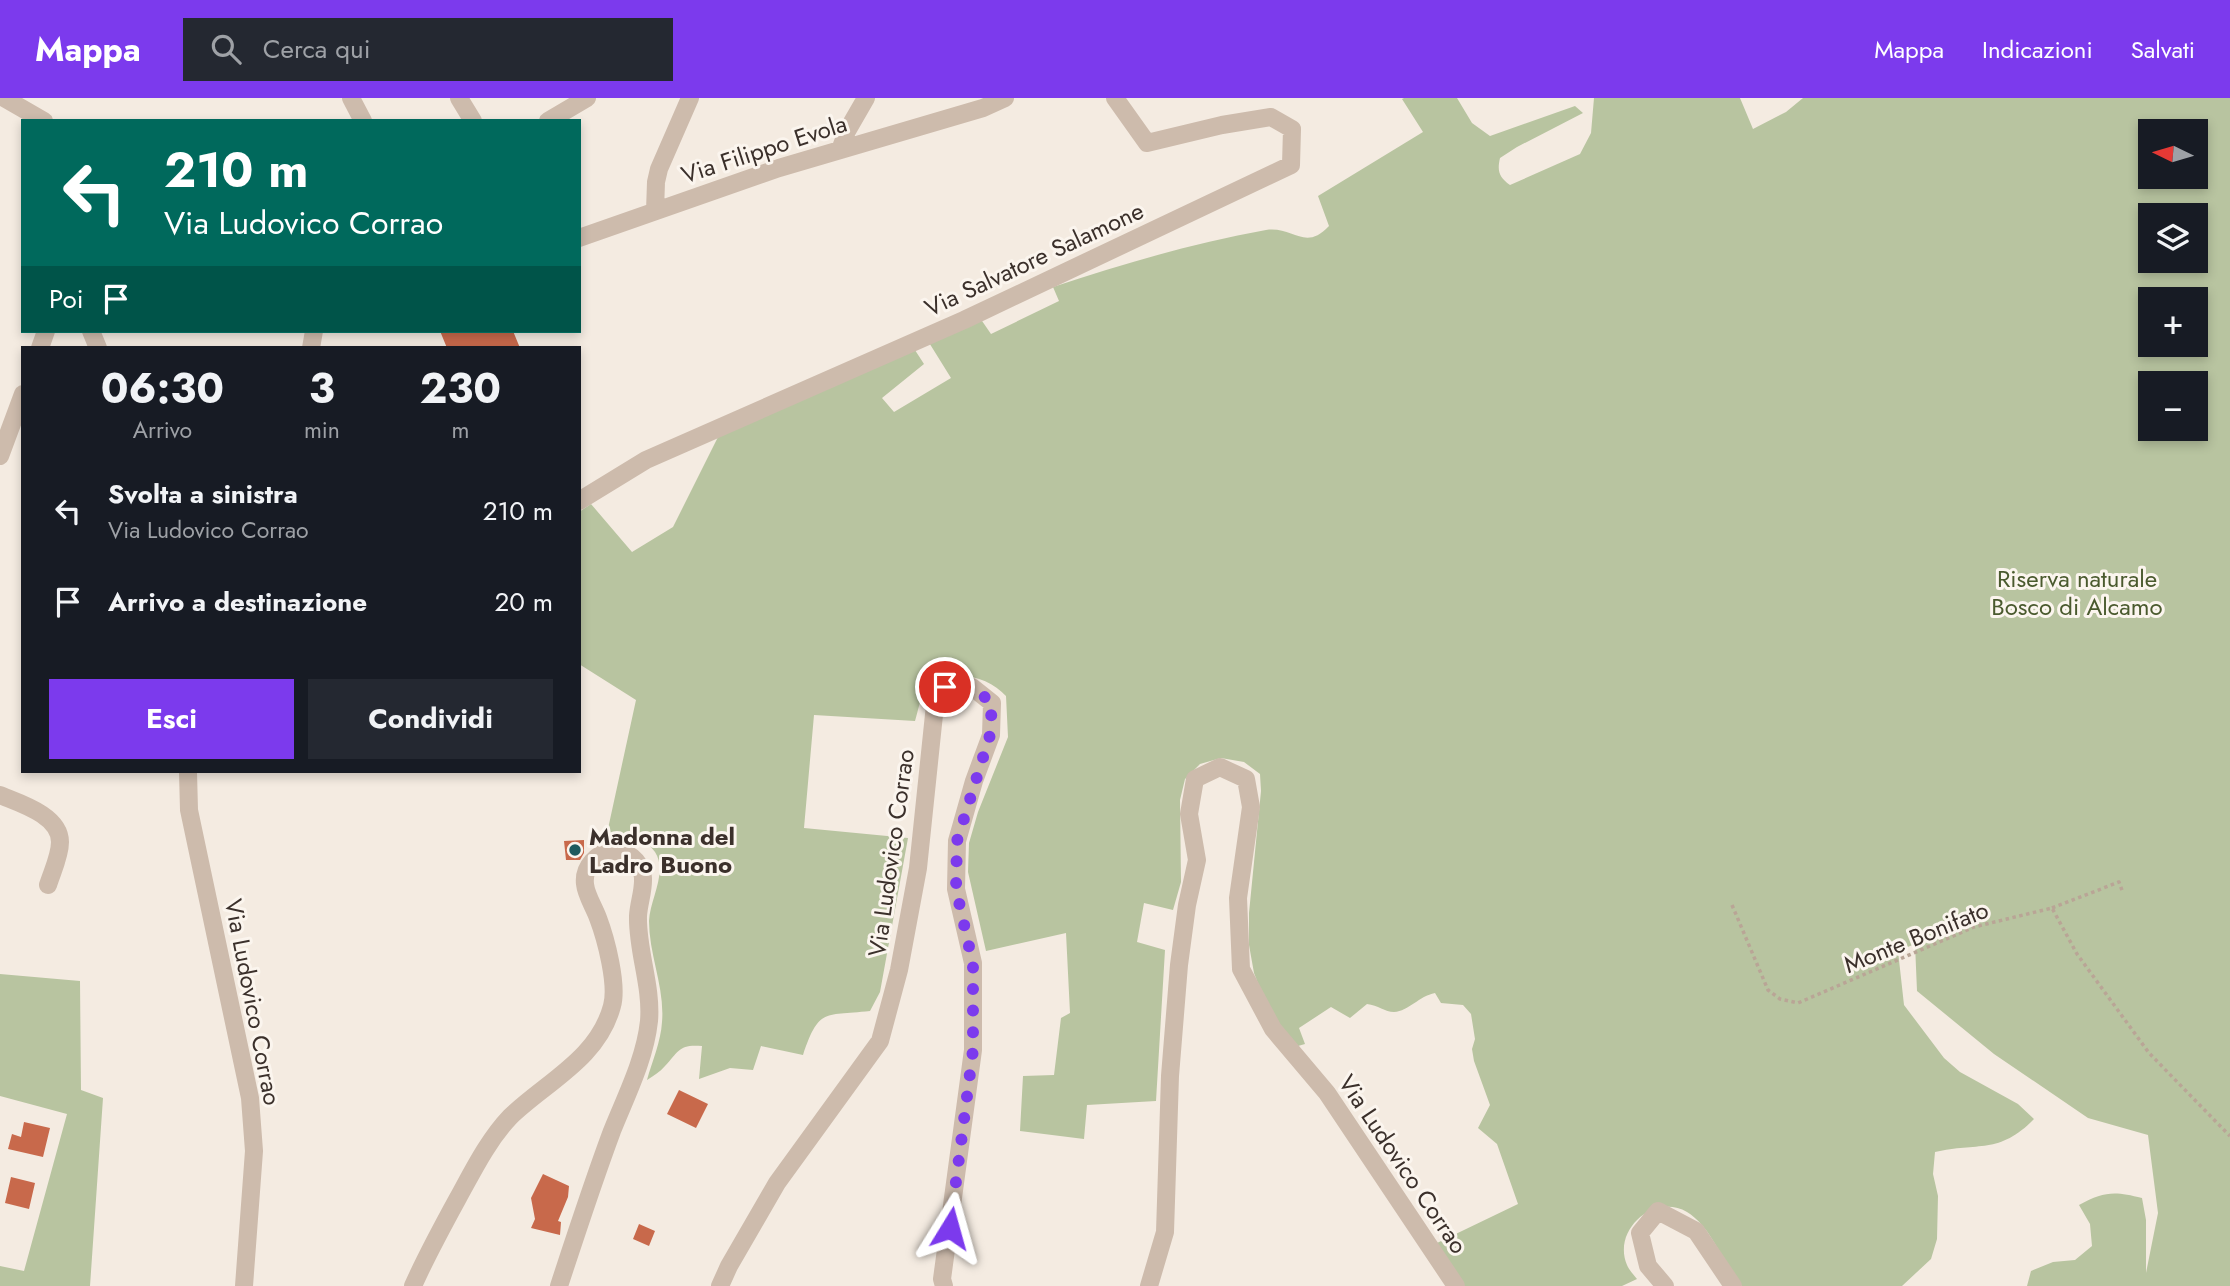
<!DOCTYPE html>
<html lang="it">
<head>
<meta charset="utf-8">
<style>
	:root { --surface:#171b24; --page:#242831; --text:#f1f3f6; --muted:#9ea1a6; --accent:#7c3aed }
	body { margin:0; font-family:Jost,sans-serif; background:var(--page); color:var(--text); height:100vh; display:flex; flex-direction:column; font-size:26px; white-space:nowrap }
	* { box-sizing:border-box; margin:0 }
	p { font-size:23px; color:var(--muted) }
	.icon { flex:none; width:38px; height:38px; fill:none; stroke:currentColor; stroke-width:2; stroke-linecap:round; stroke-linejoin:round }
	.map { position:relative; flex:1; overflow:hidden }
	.sheet { position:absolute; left:21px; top:248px; width:560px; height:427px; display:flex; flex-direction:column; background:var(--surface); border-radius:0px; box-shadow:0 4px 10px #0003 }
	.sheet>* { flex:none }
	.top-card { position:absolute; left:21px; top:21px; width:560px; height:214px; border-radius:0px; box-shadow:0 4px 10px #0003; background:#00695c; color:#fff; overflow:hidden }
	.needle { width:46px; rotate:275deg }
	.tools { position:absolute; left:2138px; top:21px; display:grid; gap:14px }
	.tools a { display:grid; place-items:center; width:70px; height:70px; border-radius:0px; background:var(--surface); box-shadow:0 4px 10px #0003; font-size:35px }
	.pin { position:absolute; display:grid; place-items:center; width:60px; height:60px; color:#fff; margin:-30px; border:4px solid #fff; border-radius:50%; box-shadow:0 2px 7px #0007 }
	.me { position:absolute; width:77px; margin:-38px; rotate:8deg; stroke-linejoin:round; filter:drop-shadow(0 0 5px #0008) }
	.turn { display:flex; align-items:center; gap:24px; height:147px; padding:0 28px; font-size:32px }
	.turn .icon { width:91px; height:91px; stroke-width:2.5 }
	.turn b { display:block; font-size:49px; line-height:60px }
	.then { display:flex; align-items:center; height:66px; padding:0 28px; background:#0003; gap:14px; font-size:26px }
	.eta { display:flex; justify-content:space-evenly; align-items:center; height:119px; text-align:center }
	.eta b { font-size:42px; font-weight:700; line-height:49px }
	.action { display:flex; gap:14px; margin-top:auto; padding:14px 28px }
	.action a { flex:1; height:80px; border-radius:0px; background:var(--accent); color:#fff; font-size:28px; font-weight:700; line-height:80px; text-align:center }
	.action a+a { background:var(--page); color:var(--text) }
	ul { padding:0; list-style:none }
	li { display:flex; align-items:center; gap:21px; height:91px; padding:0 28px }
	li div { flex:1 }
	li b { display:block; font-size:26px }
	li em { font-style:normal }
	header { display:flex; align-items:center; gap:42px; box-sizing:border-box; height:98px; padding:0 35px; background:var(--accent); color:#fff }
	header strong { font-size:33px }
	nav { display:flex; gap:38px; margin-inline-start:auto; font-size:24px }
	.search { width:490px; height:63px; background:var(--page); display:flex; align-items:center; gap:18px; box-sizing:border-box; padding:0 24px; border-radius:0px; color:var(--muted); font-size:26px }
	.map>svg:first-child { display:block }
	.green { fill:#b8c4a0; fill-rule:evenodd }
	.building { fill:#c8694b }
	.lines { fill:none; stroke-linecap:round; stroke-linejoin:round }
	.path { stroke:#b9a596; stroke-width:3.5; stroke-dasharray:3.5 3.5; stroke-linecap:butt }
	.street { stroke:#cdbbac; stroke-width:18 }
	.route { stroke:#7c3aed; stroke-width:12; stroke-dasharray:0 21.6 }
	.poi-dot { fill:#1f5a5e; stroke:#fbf5ee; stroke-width:2.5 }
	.labels { text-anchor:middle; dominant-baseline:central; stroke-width:6; stroke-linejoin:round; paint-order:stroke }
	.street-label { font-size:24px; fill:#3b302b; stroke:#fbf5ee }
	.park-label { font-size:24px; fill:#4a5a2e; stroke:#fbf5ee }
	.poi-label { font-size:24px; font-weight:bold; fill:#3b302b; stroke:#fbf5ee; text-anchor:start }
</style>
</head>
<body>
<header>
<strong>Mappa</strong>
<div class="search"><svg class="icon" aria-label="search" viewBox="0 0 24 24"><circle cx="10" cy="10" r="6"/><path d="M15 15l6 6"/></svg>Cerca qui</div>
<nav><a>Mappa</a><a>Indicazioni</a><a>Salvati</a></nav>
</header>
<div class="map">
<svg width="2230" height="1188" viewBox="0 0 2230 1188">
	<rect width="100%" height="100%" fill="#f4ebe1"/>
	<!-- green -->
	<path class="green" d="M1404,0H1457L1472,25L1490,38L1575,8L1583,15L1517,49L1500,60C1497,73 1499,79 1510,87L1580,56L1591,35L1594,0H1740L1753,31L1786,14L1803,0H2230V1188H2027L2031,1173L2053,1164L2075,1162L2092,1148L2090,1126L2079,1107C2104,1093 2115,1093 2142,1100L2146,1122V1175L2158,1115L2148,1037L2088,1020L1994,956L1917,893L1915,846L1898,853L1904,907L1944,960L1960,974L2018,1006L2034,1021C1999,1057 1978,1044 1935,1054L1933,1076L1938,1098L1937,1141L1931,1161L1902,1188H1742C1722,1166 1713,1130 1687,1114C1654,1095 1612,1132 1627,1167C1629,1172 1634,1177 1637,1181L1622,1188H1461L1437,1145L1518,1106L1497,1046L1478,1030L1490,1007L1474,963L1472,951L1475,941L1471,916L1463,907L1441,905L1435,895C1419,898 1409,913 1394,914C1385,914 1378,907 1367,906L1350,920L1331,909L1299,930L1305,946L1298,948L1287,942L1266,906L1254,875L1249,847V815L1261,693L1260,676L1244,664L1221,660L1200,666L1185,681L1180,702L1181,784L1173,812L1144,805L1137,844L1165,852L1156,1003L1087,1007L1084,1041L1020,1033L1023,978L1054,977L1061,920L1070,915L1066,835L986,853L968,774L969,745L978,714L1008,639L1006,598C987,577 948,568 926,592C920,599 918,614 915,623L814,617L804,730L908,740L880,894L870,913C825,918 819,909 803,957L761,948L753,972L730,970L699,981L702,948C679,946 679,953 665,968C660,974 653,978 647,982C652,964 661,943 662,924C665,890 649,857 649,823C650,801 668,774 655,754C643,736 624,739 606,740L636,602L579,566V414L591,406L632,454L673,429L718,339L913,249L924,266L882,300L894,314L951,280L928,243L980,220L991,236L1059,203L1053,189C1123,166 1193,145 1266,132C1293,128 1305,154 1329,128L1318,98L1423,34L1402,1ZM2151,33H2196V79H2151ZM2151,117H2196V163H2151ZM2151,201H2196V247H2151ZM2151,285H2196V331H2151Z
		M0,876L80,883L81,992L103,1000L90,1188H0V1168L24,1173L67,1016L0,998Z"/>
	<!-- building -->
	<path class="building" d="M440,233H513L520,250H447Z
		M584,742V755L580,762H566L564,743Z
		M679,992L708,1006L696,1030L667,1016Z
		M24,1024L50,1030L43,1059L8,1051L12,1036L21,1039Z
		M543,1076L569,1088L568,1099L558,1123L561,1124L560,1137L531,1130L535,1121L531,1100Z
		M11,1079L35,1085L29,1111L5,1105Z
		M639,1126L655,1133L649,1148L633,1141Z"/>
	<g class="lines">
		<!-- path -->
		<path class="path" d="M1732,807L1768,892L1780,901L1798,905L1974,829L2052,810L2077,856L2149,955L2230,1038
			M2052,810L2119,784L2123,795"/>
		<!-- street -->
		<path class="street" d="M4,0L44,23
			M351,0L363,23
			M459,0L473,23
			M548,23L587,0
			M840,52L847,33L866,0
			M655,113L656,84L659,71L690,0
			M579,140L779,70L983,10L1005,0
			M91,233L98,250
			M40,250L46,233
			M311,250L314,233
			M0,358L23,296
			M579,403L646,362L964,222L1291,67L1292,31L1271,19L1222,27L1147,45L1115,0
			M188,674L189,712L250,1000L254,1053L244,1188
			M0,697C19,705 60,717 60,744C60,758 52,774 48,787
			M413,1188C428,1154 446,1122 464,1089C477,1065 491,1039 510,1019C546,984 598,961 612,908C618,887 606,841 598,820C594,809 586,797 585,786C583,769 597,754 613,753C620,753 627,755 632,759C652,775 639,798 638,818C637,852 652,888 649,923C645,961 626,998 612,1033C593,1084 576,1136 559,1188
			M720,1188L729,1168L777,1085L880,943L899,872L918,770L935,607L945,589H972L992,605L991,637L974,683L957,743L956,791L973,865V952L942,1181L944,1188
			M1149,1188L1165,1134L1170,978L1179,867L1187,807L1197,762L1189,716L1195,681L1220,669L1246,681L1251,709L1238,800L1241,871L1273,931L1327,995L1456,1188
			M1665,1188L1648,1168L1640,1135L1658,1113L1696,1133L1733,1188"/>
	</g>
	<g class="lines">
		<!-- route -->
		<path class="route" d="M945,589H972L992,605L990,637L957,743L956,791L973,866V952L950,1130"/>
	</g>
	<!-- markers -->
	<circle class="poi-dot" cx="575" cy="752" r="7"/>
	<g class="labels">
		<!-- street labels -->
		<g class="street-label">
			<text transform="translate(764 51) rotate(-18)">Via Filippo Evola</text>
			<text transform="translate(1034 161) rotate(-25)">Via Salvatore Salamone</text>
			<text transform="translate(891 755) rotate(-82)">Via Ludovico Corrao</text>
			<text transform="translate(1916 839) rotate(-22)">Monte Bonifato</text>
			<text transform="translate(253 904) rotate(79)">Via Ludovico Corrao</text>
			<text transform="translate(1403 1066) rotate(56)">Via Ludovico Corrao</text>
		</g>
		<!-- park labels -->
		<g class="park-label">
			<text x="2077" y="480">Riserva naturale<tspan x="2077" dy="28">Bosco di Alcamo</tspan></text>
		</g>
		<!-- poi labels -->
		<g class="poi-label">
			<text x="589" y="738">Madonna del<tspan x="589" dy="28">Ladro Buono</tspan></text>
		</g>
	</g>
</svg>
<div class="tools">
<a><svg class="needle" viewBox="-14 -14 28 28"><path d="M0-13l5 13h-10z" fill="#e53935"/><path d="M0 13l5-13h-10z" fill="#9ea1a6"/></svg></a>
<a><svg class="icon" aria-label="layers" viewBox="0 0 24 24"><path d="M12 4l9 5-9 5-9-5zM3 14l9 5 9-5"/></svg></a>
<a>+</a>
<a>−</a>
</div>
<div class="pin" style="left:945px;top:589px;background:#d93025"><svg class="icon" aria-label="arrive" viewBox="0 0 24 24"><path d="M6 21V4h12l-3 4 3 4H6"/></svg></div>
<svg class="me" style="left:950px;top:1130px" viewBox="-20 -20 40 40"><path d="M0-17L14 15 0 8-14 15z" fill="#7c3aed" stroke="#fff" stroke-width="4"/></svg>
<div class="top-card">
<div class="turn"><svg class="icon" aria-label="left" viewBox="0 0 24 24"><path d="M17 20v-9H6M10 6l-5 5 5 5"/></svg><div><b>210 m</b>Via Ludovico Corrao</div></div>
<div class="then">Poi<svg class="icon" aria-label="arrive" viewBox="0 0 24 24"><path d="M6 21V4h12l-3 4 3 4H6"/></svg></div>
</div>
<section class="sheet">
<div class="eta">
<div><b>06:30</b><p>Arrivo</p></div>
<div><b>3</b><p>min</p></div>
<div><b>230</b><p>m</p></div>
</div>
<ul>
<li><svg class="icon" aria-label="left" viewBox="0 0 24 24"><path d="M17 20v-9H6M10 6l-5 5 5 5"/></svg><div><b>Svolta a sinistra</b><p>Via Ludovico Corrao</p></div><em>210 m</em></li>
<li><svg class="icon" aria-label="arrive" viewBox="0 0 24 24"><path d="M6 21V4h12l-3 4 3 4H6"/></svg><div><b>Arrivo a destinazione</b></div><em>20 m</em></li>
</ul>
<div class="action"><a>Esci</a><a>Condividi</a></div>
</section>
</div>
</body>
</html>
